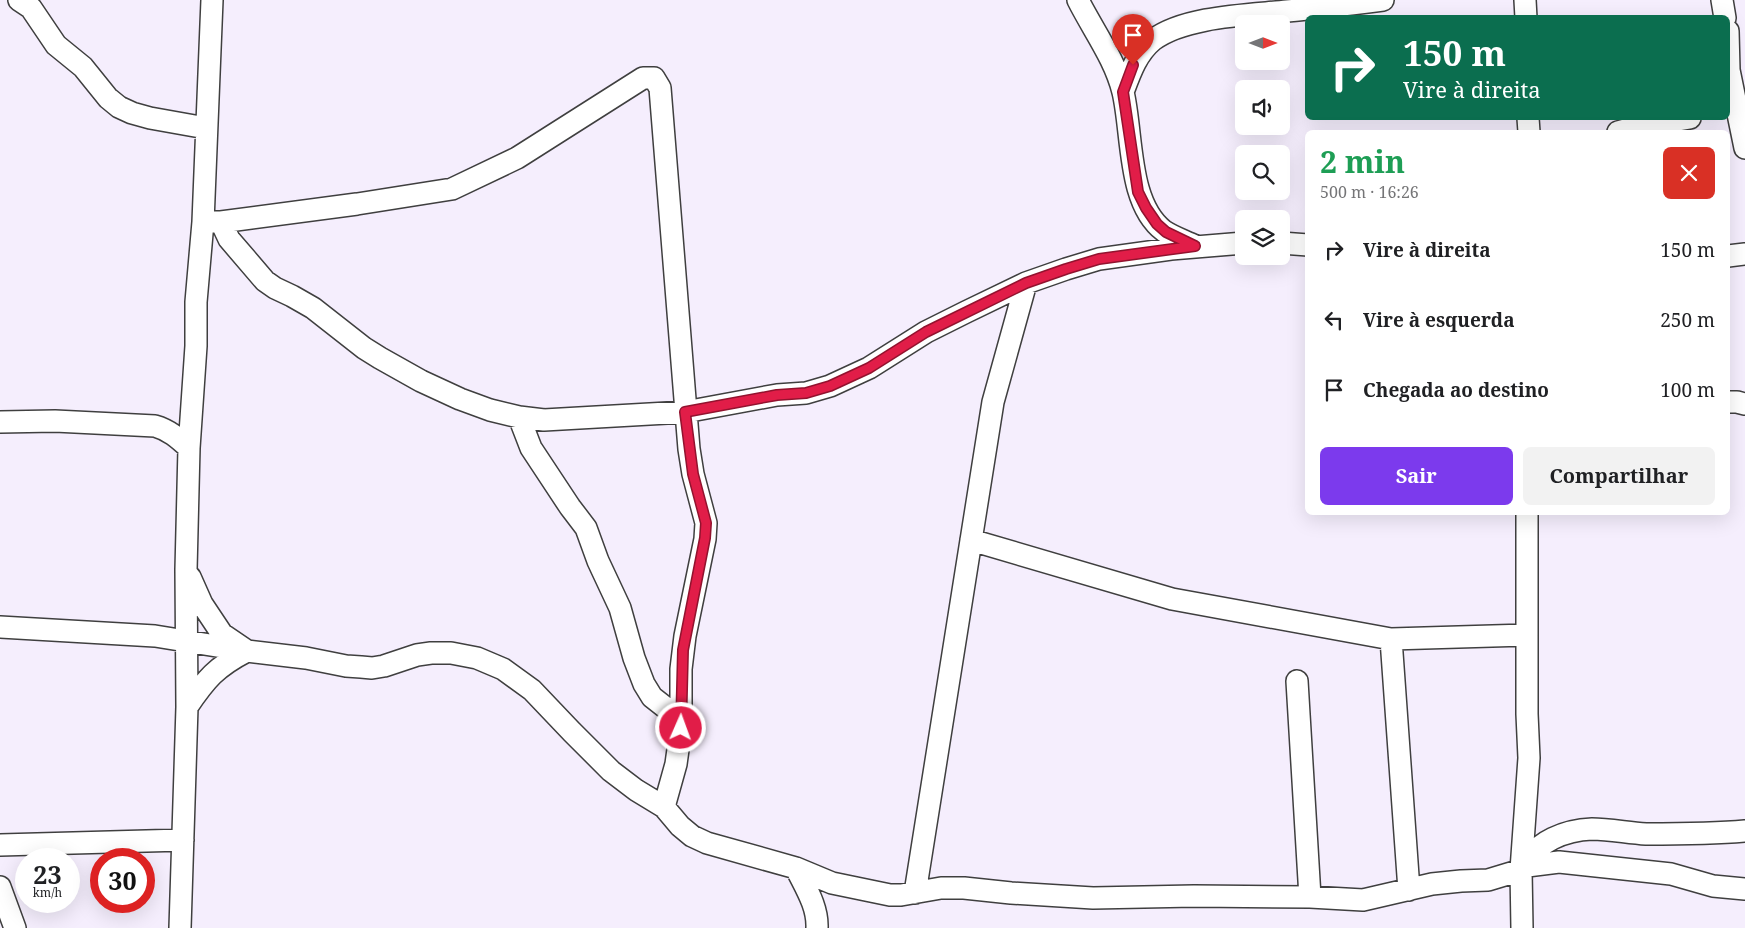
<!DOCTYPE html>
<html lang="pt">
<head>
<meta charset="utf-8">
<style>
	:root { --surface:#fff; --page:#f2f2f2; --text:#202124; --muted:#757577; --accent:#7c3aed }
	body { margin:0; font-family:"Noto Serif",serif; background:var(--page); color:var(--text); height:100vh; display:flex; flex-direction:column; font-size:19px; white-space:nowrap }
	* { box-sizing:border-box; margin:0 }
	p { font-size:16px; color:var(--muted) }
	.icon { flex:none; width:28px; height:28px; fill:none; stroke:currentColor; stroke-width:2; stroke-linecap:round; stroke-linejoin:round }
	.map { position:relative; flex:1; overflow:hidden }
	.side { position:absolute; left:1305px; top:130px; width:425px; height:385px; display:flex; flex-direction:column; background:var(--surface); border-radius:8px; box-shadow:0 5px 20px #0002 }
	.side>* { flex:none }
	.top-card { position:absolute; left:1305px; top:15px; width:425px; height:105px; border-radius:8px; box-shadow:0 5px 20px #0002; background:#0b6e4f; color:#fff; overflow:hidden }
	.needle { width:32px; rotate:90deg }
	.fabs { position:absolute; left:1235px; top:15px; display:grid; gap:10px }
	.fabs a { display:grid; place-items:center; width:55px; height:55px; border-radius:8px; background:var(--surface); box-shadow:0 5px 20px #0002; font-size:25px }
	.speed { position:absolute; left:15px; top:848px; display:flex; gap:10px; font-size:25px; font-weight:700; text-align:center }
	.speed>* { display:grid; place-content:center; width:65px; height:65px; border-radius:50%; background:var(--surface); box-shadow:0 5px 20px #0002; line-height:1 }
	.speed small { font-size:12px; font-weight:400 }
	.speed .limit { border:8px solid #d22; background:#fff; color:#111 }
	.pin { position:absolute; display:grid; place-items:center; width:42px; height:42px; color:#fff; margin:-51px -21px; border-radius:50% 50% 50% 0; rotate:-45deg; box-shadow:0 0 5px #0007 }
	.pin .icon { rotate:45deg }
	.me { position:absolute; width:55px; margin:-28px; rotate:2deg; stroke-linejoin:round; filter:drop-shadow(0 0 4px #0008) }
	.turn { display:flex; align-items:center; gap:18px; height:105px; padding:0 15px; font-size:22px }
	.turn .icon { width:65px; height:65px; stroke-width:2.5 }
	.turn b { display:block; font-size:35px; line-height:42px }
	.round { display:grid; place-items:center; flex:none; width:52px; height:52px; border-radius:8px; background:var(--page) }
	.headline { display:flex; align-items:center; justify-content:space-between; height:85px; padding:0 15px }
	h1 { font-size:30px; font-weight:700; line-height:38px; color:#1e9e55 }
	.primary-button { display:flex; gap:10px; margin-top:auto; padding:10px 15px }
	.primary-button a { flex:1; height:58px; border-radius:8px; background:var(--accent); color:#fff; font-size:20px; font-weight:700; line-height:58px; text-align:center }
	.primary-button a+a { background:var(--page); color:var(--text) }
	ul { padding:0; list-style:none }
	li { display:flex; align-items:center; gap:15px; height:70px; padding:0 15px }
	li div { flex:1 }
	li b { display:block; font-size:19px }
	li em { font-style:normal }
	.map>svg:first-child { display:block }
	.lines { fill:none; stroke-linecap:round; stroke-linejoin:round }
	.minor-casing { stroke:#3f3f3f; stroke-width:24 }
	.minor { stroke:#fff; stroke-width:21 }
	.route-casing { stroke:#92132f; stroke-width:12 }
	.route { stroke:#e11d48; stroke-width:9 }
</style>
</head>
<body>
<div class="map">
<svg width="1745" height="928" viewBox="0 0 1745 928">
	<rect width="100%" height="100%" fill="#f5eefd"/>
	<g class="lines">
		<!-- minor casing -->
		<g class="minor-casing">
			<path id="minor" d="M19,0L31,8L56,45L83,67L108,98L119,107L132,113L150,118L206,128
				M1078,0C1093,30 1115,59 1123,92C1133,134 1127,203 1164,231C1173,237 1185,241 1195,246
				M1525,0L1526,18
				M1722,0L1725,18
				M1728,31L1729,70L1745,148
				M1123,92C1130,73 1137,53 1153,40C1185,16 1249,15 1287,11C1319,8 1351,4 1383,0
				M1528,118L1529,132
				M1618,132L1637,127L1690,118
				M203,222H221L357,204L452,189L517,158L643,78H654L660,88L689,449L693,474L706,523L705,539L685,636L681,669V728L676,764L664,807
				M221,222L229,239L265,281L275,288L292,296L313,308L364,348L380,358L421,381L460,399L490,410L519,417L544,420L685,412L777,395L806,393L830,386L869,368L926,332L966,312L1026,283L1066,269L1099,259L1171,249L1244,243
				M1281,243L1308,245
				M1728,256L1745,254
				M1728,402H1737L1745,404
				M519,417L531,448L570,507L586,528L598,561L620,608L634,658L644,684L652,697L666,708L681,715
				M0,422L55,421L155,426C169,430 178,438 189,448
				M971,540L1172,599L1391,639L1527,635
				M0,627L155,636L247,651L306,658L346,666L361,667L372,668L384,666L417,655L431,653H451L477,658L503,669L532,690L572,732L611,771L636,790L664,807L680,826L692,836L707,843L796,868L832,883L890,895H901L941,888H964L1011,893L1093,898L1194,896L1310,897L1363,900L1432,884L1461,881L1488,880L1521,870L1527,866L1559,862L1671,874L1713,886L1745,889
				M1391,639L1409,890
				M1297,681L1310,897
				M187,707C206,679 216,667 247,651L222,634L202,604L190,577
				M0,845L183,840
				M1527,866C1534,841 1567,830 1592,829C1610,829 1628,833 1646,834C1678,834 1713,834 1745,831
				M796,868C805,887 818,906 817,928
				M0,887L15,928
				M915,893L993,402L1026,283
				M180,928L187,707L186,570L189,448L196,346V302L203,222L212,0
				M1522,928L1521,870L1529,758L1527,714V512"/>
		</g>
		<!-- minor -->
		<use href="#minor" class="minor"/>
	</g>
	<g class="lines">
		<!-- route casing -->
		<g class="route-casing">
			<path id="route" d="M681,728L683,650L705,538L706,523L693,474L685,412L777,395L806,393L830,386L869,368L926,332L1026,283L1066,269L1099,259L1195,246L1166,232L1157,224L1146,208L1138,192L1123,92L1133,65"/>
		</g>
		<!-- route -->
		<use href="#route" class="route"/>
	</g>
</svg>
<div class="fabs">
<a><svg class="needle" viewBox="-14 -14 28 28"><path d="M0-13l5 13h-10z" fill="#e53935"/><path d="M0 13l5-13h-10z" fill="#757577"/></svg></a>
<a><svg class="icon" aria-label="sound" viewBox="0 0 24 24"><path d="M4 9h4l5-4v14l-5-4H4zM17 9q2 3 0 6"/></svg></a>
<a><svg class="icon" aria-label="search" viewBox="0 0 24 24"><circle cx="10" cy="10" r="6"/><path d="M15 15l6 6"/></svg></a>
<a><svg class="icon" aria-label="layers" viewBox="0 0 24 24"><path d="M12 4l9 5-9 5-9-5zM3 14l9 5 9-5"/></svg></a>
</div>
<div class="speed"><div>23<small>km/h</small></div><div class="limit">30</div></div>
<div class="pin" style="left:1133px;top:65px;background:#d93025"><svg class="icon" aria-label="arrive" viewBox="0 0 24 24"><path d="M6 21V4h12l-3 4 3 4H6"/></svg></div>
<svg class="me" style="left:681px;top:728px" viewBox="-20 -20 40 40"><circle r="17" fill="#e11d48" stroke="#fff" stroke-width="3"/><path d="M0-11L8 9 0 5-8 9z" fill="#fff"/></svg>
<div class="top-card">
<div class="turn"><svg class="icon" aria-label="right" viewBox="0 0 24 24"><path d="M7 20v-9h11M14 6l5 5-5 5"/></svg><div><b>150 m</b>Vire à direita</div></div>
</div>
<section class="side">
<div class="headline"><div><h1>2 min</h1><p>500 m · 16:26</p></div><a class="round" style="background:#d93025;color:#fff"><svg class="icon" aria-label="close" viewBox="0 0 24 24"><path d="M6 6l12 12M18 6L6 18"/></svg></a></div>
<ul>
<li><svg class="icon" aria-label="right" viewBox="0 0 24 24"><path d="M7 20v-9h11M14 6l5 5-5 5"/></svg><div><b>Vire à direita</b></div><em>150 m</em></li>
<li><svg class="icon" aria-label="left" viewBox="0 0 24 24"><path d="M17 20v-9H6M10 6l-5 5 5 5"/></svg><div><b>Vire à esquerda</b></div><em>250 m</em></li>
<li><svg class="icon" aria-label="arrive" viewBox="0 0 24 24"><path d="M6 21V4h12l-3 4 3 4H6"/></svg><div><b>Chegada ao destino</b></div><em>100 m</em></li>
</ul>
<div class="primary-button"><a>Sair</a><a>Compartilhar</a></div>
</section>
</div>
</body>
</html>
